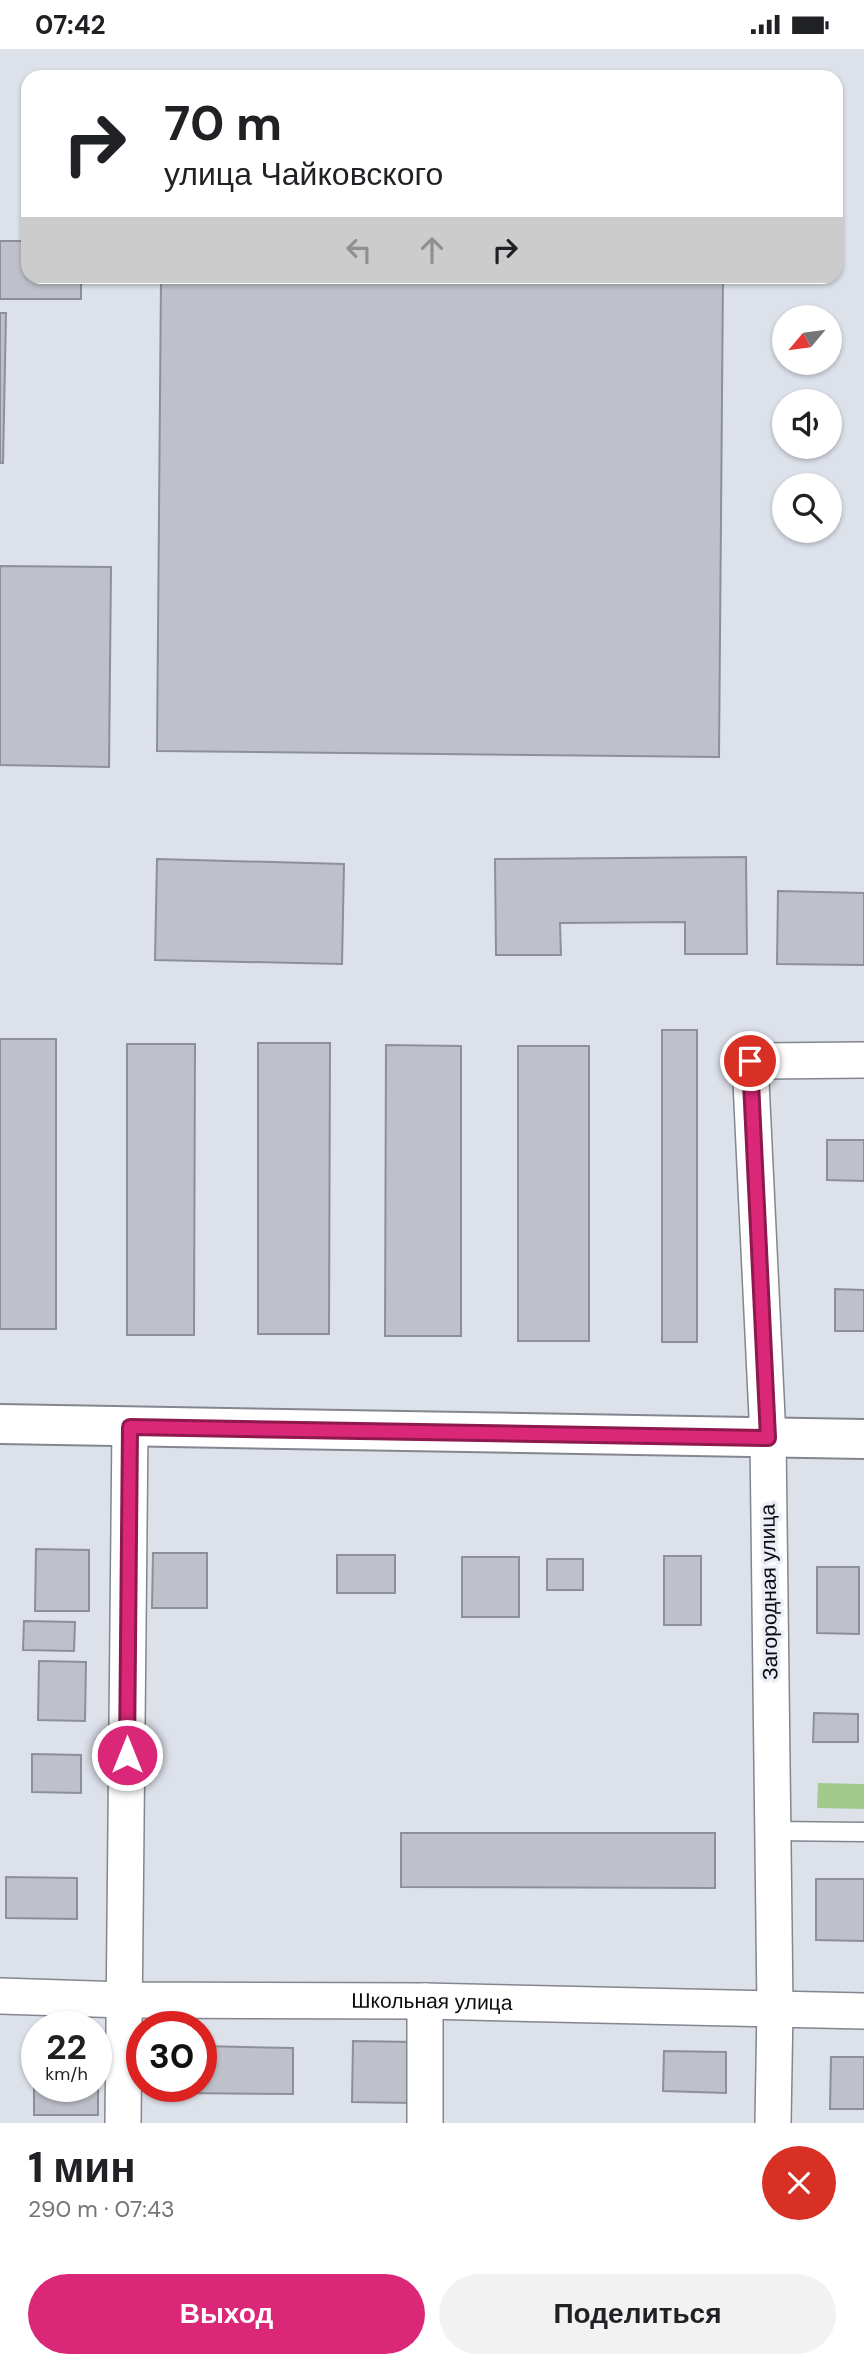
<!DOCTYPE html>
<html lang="ru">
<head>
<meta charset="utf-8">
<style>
	:root { --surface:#fff; --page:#f2f2f2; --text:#202124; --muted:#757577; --accent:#db2777 }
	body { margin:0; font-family:"DM Sans",sans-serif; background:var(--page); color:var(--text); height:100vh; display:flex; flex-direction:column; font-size:26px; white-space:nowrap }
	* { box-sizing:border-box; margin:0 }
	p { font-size:23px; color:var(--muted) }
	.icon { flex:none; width:38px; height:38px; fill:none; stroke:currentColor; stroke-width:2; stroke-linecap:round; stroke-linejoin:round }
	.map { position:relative; height:2074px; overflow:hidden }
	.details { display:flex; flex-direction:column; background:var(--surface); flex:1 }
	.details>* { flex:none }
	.top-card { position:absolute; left:21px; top:21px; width:822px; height:214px; border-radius:21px; box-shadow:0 2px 5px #0004; background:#fff; color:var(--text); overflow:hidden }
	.needle { width:46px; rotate:241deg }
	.fabs { position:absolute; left:772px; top:256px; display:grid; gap:14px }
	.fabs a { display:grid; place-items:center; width:70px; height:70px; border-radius:50%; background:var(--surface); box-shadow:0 2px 5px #0004; font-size:35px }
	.speed { position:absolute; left:21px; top:1962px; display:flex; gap:14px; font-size:35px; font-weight:700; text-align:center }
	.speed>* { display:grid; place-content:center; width:91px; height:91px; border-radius:50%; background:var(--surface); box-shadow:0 2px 5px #0004; line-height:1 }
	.speed small { font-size:18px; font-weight:400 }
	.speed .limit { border:10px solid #d22; background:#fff; color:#111 }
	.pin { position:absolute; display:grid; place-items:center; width:60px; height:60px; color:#fff; margin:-30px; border:4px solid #fff; border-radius:50%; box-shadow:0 2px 7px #0007 }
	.me { position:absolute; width:77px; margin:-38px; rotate:0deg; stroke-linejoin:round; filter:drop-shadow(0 0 5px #0008) }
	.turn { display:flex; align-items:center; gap:24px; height:147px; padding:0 28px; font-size:32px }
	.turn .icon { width:91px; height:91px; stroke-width:2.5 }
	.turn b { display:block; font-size:49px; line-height:60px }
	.lanes { display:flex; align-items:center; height:66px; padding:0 28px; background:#0003; justify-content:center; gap:35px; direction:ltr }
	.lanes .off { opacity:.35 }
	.round { display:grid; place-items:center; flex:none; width:74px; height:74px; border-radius:37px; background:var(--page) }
	.headline { display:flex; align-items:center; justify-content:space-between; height:119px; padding:0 28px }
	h1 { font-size:42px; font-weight:800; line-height:52px }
	.cta { display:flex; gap:14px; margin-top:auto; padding:14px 28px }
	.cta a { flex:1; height:80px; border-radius:42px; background:var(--accent); color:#fff; font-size:28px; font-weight:800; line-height:80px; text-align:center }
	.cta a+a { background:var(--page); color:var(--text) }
	.status { display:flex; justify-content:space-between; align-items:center; height:49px; padding:0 35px; background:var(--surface); direction:ltr }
	.status svg { height:19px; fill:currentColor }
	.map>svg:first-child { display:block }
	.green { fill:#a2ca8c }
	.building { fill:#bec1ca; stroke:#8d9098; stroke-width:2 }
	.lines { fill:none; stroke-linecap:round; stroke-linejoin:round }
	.service-casing { stroke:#83868f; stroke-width:21 }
	.minor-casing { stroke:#83868f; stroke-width:38 }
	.tertiary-casing { stroke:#83868f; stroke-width:42 }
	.service { stroke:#fff; stroke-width:18 }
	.minor { stroke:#fff; stroke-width:35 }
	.tertiary { stroke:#fff; stroke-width:38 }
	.route-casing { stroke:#8e194d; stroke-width:18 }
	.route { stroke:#db2777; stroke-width:12 }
	.labels { text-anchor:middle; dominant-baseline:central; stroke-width:7; stroke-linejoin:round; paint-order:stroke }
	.street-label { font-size:21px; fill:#0c0d10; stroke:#ebeef7 }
</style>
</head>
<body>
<div class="status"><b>07:42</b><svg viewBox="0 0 49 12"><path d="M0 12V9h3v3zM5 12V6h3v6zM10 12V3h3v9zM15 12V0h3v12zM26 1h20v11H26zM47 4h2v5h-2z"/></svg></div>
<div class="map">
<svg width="864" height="2074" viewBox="0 0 864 2074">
	<rect width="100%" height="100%" fill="#dde1ea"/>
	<!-- green -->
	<path class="green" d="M818,1734L864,1735V1760L817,1759Z"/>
	<!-- building -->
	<path class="building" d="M0,192H28V228H81V250H0Z
		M161,228H723L719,708L157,702Z
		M0,264H6L3,414H0Z
		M0,517L111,518L109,718L0,716Z
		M746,808L747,905H685V873L560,874L561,906H496L495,810Z
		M157,810L344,815L342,915L155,911Z
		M778,842L864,844V916L777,915Z
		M662,981H697V1293H662Z
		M0,990H56V1280H0Z
		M258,994H330L329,1285H258Z
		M127,995H195L194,1286H127Z
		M386,996L461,997V1287H385Z
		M518,997H589V1292H518Z
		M827,1091H864V1132L827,1131Z
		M835,1240L864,1241V1282H835Z
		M36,1500L89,1501V1562H35Z
		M153,1504H207V1559H152Z
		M337,1506H395V1544H337Z
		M664,1507H701V1576H664Z
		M462,1508H519V1568H462Z
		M547,1510H583V1541H547Z
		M817,1518H859V1585L817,1584Z
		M24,1572L75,1573L74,1602L23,1601Z
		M39,1612L86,1613L85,1672L38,1671Z
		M814,1664L858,1665V1693H813Z
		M32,1705L81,1706V1744L32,1743Z
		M401,1784H715V1839L401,1838Z
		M6,1828L77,1829V1870L6,1869Z
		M816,1830H864V1892L816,1891Z
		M353,1992L414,1993V2054L352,2053Z
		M201,1997L293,1999V2045L177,2044L178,2037H201Z
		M664,2002L726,2003V2044L663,2042Z
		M34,2005H37V2037H96V2006H98V2066H34Z
		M831,2008H864V2060H830Z"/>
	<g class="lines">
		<!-- service casing -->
		<g class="service-casing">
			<path id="service" d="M772,1782L864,1783"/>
		</g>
		<!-- minor casing -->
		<g class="minor-casing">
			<g id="minor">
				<path id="s1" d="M0,1947L125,1951L425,1952L864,1962"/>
				<path d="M123,2074L130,1378"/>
				<path d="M425,2074V1952"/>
				<path d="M773,2074L775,1959L768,1389L750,1012L864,1011"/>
			</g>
		</g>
		<!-- tertiary casing -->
		<g class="tertiary-casing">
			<path id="tertiary" d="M0,1375L864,1390"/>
		</g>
		<!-- service -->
		<use href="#service" class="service"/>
		<!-- minor -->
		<use href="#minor" class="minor"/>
		<!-- tertiary -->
		<use href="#tertiary" class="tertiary"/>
	</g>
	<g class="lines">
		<!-- route casing -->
		<g class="route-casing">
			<path id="route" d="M127,1706L130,1378L768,1389L750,1012"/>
		</g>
		<!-- route -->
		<use href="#route" class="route"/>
	</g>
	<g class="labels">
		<!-- street labels -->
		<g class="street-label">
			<text transform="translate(769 1543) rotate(-91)">Загородная улица</text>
			<text stroke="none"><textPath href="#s1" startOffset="432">Школьная улица</textPath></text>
		</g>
	</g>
</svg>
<div class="fabs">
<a><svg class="needle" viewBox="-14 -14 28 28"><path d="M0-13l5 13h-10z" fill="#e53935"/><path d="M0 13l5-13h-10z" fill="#757577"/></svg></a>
<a><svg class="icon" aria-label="sound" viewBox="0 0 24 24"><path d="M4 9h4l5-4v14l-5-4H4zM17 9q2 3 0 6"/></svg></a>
<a><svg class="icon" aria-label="search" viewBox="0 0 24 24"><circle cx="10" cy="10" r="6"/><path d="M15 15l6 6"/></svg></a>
</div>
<div class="speed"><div>22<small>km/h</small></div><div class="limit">30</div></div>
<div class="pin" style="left:750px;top:1012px;background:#d93025"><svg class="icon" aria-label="arrive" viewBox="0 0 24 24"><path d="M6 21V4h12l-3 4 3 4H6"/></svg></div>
<svg class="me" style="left:127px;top:1706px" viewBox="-20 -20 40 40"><circle r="17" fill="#db2777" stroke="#fff" stroke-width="3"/><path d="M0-11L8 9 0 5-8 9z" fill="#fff"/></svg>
<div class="top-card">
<div class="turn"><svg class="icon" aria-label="right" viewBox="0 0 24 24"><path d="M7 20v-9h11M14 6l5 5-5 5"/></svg><div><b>70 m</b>улица Чайковского</div></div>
<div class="lanes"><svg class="icon off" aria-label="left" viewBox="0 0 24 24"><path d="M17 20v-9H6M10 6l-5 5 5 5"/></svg><svg class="icon off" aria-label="ahead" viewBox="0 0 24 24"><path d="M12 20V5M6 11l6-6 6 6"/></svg><svg class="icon" aria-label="right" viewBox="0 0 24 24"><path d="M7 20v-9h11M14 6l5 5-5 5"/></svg></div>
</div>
</div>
<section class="details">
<div class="headline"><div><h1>1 мин</h1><p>290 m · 07:43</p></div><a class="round" style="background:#d93025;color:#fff"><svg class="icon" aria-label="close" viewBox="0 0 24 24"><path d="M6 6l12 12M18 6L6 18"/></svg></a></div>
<div class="cta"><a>Выход</a><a>Поделиться</a></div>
</section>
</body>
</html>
